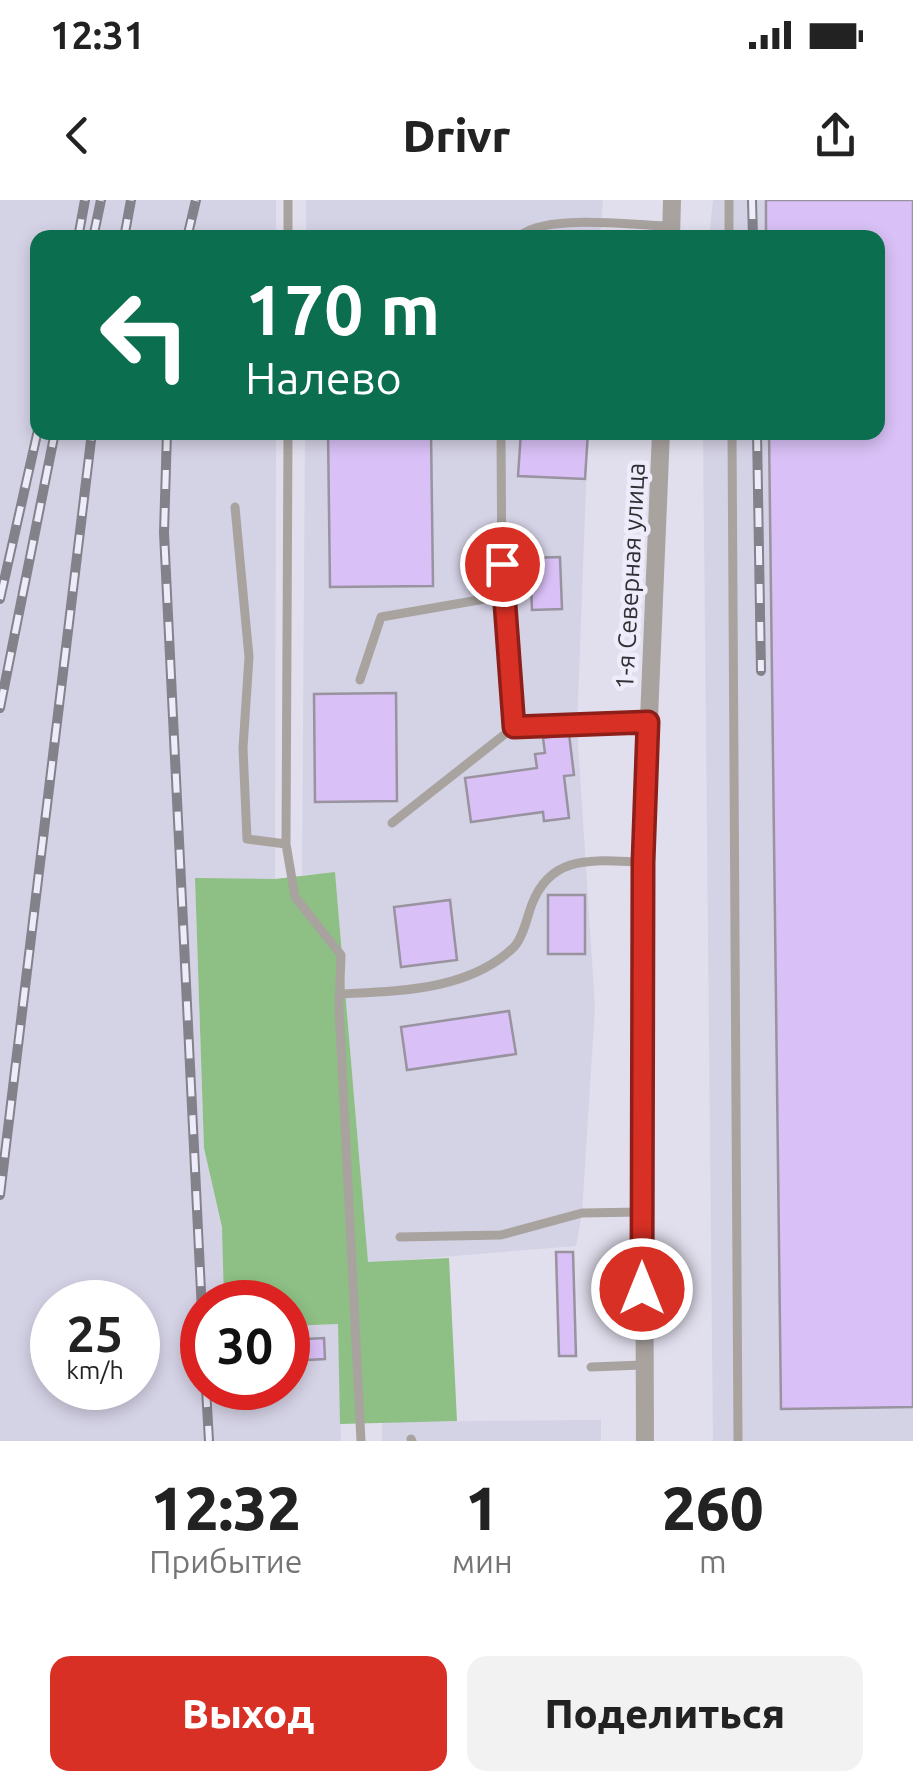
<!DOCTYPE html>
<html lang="ru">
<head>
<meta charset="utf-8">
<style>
	:root { --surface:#fff; --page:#f2f2f2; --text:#222; --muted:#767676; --accent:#d93025 }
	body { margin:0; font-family:Ubuntu,sans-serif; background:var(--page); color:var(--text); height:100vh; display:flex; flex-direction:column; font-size:38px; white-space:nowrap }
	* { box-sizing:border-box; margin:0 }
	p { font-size:32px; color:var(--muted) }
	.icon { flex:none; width:55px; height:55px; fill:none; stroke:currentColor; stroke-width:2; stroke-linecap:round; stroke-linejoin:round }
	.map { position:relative; height:1241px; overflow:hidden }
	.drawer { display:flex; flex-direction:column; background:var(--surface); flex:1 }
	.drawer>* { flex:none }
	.hud { position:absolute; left:30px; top:30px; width:855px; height:210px; border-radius:20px; box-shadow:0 5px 15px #0003; background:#0b6e4f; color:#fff; overflow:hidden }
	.speed { position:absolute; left:30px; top:1080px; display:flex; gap:20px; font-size:50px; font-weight:700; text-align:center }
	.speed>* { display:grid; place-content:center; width:130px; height:130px; border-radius:50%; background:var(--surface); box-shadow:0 5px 15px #0003; line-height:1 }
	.speed small { font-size:25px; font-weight:400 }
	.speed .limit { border:15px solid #d22; background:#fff; color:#111 }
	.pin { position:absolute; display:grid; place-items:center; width:85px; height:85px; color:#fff; margin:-42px; border:5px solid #fff; border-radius:50%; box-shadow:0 2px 10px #0007 }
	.me { position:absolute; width:110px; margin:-55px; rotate:0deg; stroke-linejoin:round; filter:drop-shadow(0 0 8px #0008) }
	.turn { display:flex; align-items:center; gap:35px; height:210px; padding:0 50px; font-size:45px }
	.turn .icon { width:130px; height:130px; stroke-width:2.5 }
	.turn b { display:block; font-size:70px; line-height:85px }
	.eta { display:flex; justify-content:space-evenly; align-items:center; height:170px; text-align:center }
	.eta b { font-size:60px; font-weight:800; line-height:70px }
	.primary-button { display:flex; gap:20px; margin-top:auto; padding:20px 50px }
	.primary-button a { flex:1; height:115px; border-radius:20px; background:var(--accent); color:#fff; font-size:40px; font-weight:800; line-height:115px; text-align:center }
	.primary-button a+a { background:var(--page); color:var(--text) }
	.status { display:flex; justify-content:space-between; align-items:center; height:70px; padding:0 50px; background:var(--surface); direction:ltr }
	.status svg { height:28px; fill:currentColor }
	header { display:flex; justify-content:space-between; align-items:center; height:130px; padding:0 50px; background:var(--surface); font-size:45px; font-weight:800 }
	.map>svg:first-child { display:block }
	.built { fill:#d4d2e5; fill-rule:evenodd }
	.green { fill:#8ebf84 }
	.building { fill:#d9c0f6; stroke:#98939f; stroke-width:2.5 }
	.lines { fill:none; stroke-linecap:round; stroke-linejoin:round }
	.service { stroke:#a9a3a0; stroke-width:9 }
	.minor { stroke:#a9a3a0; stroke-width:18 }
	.rail-casing { stroke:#83828b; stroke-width:10 }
	.rail { stroke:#eeecfa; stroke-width:6; stroke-dasharray:19; stroke-linecap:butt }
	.route-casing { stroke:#8d1f18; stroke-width:25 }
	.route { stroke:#d93025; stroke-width:18 }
	.labels { text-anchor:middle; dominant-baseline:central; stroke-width:9; stroke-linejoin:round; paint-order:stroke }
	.street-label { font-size:25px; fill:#302f34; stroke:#eeecfa }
</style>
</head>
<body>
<div class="status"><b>12:31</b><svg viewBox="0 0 49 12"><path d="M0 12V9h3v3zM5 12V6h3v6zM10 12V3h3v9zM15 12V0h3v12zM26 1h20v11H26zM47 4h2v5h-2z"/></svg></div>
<header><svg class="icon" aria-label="back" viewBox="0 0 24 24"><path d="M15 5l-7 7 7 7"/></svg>Drivr<svg class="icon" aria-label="share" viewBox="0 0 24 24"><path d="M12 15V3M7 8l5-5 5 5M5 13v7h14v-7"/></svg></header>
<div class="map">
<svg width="913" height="1241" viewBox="0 0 913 1241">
	<rect width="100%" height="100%" fill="#e1dfed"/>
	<!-- built -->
	<path class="built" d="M0,0H276V37L38,38V232L276,233L275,679H195L204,948L223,1027L224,1102H202V1188H288V1126L338,1124L341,1241H0ZM52,1102H138V1188H52Z
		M306,0H603L600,37L306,38Z
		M713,0H913V1241H713L703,233L878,232V38L709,37Z
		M305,233H588L577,528L595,807L582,1013L576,1046L368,1063L335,673L302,675Z
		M601,1220V1241H382V1222Z"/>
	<!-- green -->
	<path class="green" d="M335,672L368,1062L449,1058L457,1221L340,1224L338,1124L288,1126V1102H224L222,1027L204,948L195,678L275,679Z"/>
	<!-- building -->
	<path class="building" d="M766,0H913V1207L781,1209L769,232H878V38H766Z
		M328,232H431L433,386L330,387Z
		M521,232H588L585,279L518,276Z
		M560,357L562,409L532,410L530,358Z
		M396,493L397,601L315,602L314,494Z
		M569,534L574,575L564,576L569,618L544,621L543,612L471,622L465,578L537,568L535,554L545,553L543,538Z
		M548,695H585V754H548Z
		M450,700L457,760L401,767L394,707Z
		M509,811L516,854L407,870L401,827Z
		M556,1052H573L576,1156H559Z
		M324,1138L325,1159L288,1161V1140Z"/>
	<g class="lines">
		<!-- service -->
		<path class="service" d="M729,0V38
			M288,38V0
			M518,38C541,12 636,26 671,26
			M501,232L502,396L514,527L648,522
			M732,232L738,1241
			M235,307L249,457L243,548L247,639L286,644L295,697L341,755L339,808L361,1241
			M360,480L381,417L502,396
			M392,623L514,527
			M286,644L288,232
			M339,794C398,791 469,791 514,747C523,738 527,717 532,704C552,652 597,661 643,662
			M400,1037L501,1035L582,1013L641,1012
			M591,1167L642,1165
			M411,1239L412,1241"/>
		<!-- minor -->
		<path class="minor" d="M671,38L672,0
			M645,1241L643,662L661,232"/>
		<!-- rail casing -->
		<g class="rail-casing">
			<path id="rail" d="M752,0L753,38
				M78,38L85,0
				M93,38L101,0
				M124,38L131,0
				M187,38L196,0
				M167,232L164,333L202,1112
				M757,232L761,471
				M0,399L38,230
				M0,508L55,232
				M0,995L92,232
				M206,1188L209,1241"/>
		</g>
		<!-- rail -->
		<use href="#rail" class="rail"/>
	</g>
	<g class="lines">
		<!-- route casing -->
		<g class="route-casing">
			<path id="route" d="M502,364L514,527L648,522L643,662L642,1089"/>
		</g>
		<!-- route -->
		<use href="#route" class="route"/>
	</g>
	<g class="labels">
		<!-- street labels -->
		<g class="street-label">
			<text transform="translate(630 376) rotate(-87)">1-я Северная улица</text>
		</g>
	</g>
</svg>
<div class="speed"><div>25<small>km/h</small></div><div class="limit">30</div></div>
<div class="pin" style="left:502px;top:364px;background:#d93025"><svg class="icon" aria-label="arrive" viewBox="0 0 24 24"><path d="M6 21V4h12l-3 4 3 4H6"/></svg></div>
<svg class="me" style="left:642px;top:1089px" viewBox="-20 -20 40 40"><circle r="17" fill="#d93025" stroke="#fff" stroke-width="3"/><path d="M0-11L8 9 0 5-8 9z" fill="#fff"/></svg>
<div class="hud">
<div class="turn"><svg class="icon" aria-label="left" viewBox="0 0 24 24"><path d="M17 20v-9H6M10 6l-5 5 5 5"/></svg><div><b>170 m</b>Налево</div></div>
</div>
</div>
<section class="drawer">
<div class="eta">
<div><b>12:32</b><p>Прибытие</p></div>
<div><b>1</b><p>мин</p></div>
<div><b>260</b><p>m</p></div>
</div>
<div class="primary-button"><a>Выход</a><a>Поделиться</a></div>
</section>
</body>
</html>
